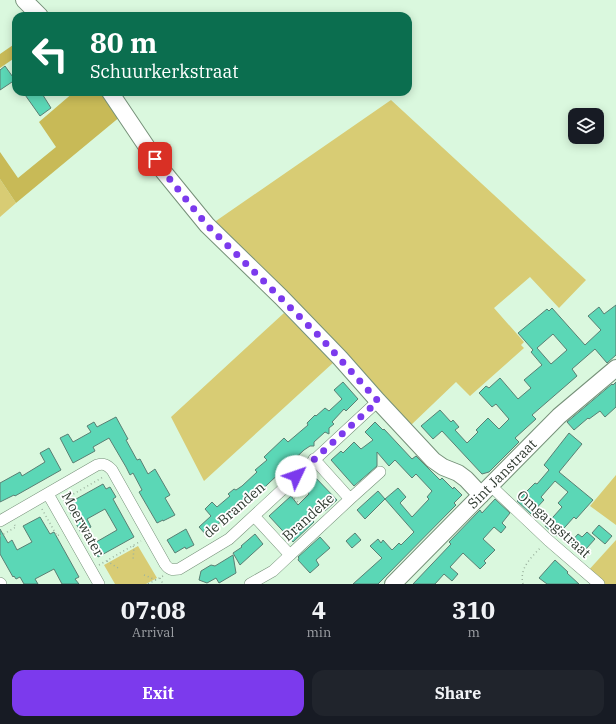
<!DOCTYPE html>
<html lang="en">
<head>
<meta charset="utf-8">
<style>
	:root { --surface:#171b24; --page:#20242c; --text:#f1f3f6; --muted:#9ea1a6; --accent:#7c3aed }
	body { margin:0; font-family:"IBM Plex Serif",serif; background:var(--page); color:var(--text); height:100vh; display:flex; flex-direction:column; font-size:15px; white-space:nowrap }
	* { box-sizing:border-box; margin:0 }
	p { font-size:13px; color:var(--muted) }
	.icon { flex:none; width:22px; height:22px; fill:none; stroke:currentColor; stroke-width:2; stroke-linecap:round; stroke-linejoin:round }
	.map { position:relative; height:584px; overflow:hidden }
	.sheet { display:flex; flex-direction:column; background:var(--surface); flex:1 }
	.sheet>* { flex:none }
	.top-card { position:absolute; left:12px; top:12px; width:400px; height:84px; border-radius:12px; box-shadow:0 2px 10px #0003; background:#0b6e4f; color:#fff; overflow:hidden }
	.fabs { position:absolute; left:568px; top:108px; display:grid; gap:8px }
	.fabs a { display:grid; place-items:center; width:36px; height:36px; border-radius:8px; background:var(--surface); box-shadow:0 2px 10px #0003; font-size:20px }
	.pin { position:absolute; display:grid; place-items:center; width:34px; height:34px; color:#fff; margin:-17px; border-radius:8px; box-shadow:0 2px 6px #0006 }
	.me { position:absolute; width:44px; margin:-22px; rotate:48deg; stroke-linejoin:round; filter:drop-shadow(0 0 3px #0008) }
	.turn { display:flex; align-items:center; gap:14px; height:84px; padding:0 12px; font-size:18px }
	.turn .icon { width:52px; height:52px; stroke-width:2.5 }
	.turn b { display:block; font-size:28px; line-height:34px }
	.eta { display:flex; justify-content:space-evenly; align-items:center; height:68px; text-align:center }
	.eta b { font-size:24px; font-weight:700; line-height:28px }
	.action { display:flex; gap:8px; margin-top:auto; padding:8px 12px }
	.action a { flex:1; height:46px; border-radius:12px; background:var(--accent); color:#fff; font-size:16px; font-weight:700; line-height:46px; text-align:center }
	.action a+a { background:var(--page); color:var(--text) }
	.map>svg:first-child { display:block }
	.green { fill:#d8cc74 }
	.forest { fill:#c8ba57 }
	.building { fill:#5bd7b6; stroke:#5a7f73; fill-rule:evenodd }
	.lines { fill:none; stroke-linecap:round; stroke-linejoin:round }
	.street-casing { stroke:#769179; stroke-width:12 }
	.secondary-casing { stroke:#769179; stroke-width:18 }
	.path { stroke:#9bb29e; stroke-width:1.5; stroke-dasharray:1 3; stroke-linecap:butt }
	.street { stroke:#fff; stroke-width:11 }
	.secondary { stroke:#fff; stroke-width:16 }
	.route { stroke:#7c3aed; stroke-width:7; stroke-dasharray:0 12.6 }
	.labels { text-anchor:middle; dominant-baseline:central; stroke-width:3.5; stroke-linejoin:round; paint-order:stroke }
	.street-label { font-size:14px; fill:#303b31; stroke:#fff }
</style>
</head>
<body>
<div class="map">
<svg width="616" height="584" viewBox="0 0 616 584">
	<rect width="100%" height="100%" fill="#daf8de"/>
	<!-- green -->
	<path class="green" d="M391,100L586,280L559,308L530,277L494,308L524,342L521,345L524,348L470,396L456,382L410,426L213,223Z
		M0,179L16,203L0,217Z
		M284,313L334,362L204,481L171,417Z
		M616,475V525L590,506Z
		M616,540V584H603L587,572Z
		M138,546L157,578L146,584H115L104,565Z"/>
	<!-- forest -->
	<path class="forest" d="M16,43V57L0,68V54Z
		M74,92H103L121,116L16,203L0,179V152L18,178L56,147L39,122Z"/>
	<!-- building -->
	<path class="building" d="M5,66L15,80L0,90V70Z
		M23,92H41L51,108L40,116Z
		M616,305V355L607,363L595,349L572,369L577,376L532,415L536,419L515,438L519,442L489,472L482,474L442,431L433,439L421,426L440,410L451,422L453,420L459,427L455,430L467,443L478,432L476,430L488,418L499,429L509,419L496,404L492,407L479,393L486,386L489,388L500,378L518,399L531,388L524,380L542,365L531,352L533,350L518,333L547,309L549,311L552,308L585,345L601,330L588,316L599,307L604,314ZM553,334L567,350L551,364L537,348Z
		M343,382L358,399L346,411L344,409L332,422L334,424L329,428V434L325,432L314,442V446H310L304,450L233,517L230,514L216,526L218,528L208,537L199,527L211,516L205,509L212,502L217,507L230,496L228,494L234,489L236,490L242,486L257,472L255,470L267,460L264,457L284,438L288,442L308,425L307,423L315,415L316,416L325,408L329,411L342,399L334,390Z
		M616,382V407L605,417L600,411L589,419L588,418L574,430L567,422L612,384L613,385Z
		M116,417L128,439L126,440L137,460L140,459L148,474L155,469L170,495L165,498L175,515L163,521V520L157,523L139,492L142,490L133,473L130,475L126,467L109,438L93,447L95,451L73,463L60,438L68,434L73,442L91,432L87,426L94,422L97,427Z
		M375,422L383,430L384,429L412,459L416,456L440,480L442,478L453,489L454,487L462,495L454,503L456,505L378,584H353L382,558L370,546L378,539L381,543L383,540L392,550L399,543L401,545L414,532L385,499L398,488L406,497L400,503L412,517L429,499L427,497L432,491L416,474L412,478L395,460L389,466L377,452V466L354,486L331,460L341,451L343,453L354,442L361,449L373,440L365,432Z
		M569,433L582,444L559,472L593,500L576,519L574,517L557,536L545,526L562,507L558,503L568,492L555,481L541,497L544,500L531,514L517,501L535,483L537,484L549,470L544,465Z
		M49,448L61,470L15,496L14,495L0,502V483L20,472L22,476L45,462L40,453Z
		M313,475L337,500L325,511L318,503L307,514L314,522L293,542L269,516L291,496L298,505L309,494L303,484Z
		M103,484L106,489L110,487L116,497L113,499L134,537L98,557L91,545L117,530L105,509L87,519L91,527L81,533L69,510L72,508L69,503Z
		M378,491L385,499L365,519L357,510Z
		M495,499L510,513L502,523L506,527L501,533L494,527L483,539L495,550L484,561L486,563L480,569L463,553L450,567L458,574L452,581L444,574L435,584H413L451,544L449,542L480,510L482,513Z
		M40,517L50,534L54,532L79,577L75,579L79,584H62L54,569L35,579L38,584H24L20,577L16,579L14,576L13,577L0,554V529L8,543L12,540L17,550L32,542L23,526Z
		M599,525L612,536L605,544L592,533Z
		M186,529L194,545L186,549L185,547L175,553L167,540Z
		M587,532L595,539L586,549L582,546L579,549L571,542L578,534L582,537Z
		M355,533L361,540L352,548L346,541Z
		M255,534L263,544L240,565L233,553L242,547L241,546Z
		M320,537L330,548L316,560L319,565L310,573L298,560L299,558L298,557Z
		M233,555L236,573L219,583L216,578L207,583L199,580L201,571L211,565L215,566Z
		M555,560L568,572L567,573L579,584H547L539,578Z"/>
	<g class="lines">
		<!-- street casing -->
		<g class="street-casing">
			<path id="street" d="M490,485L548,540L599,584
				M48,494L99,584
				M350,499L380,472
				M254,516L290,555L350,499L314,459
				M0,521L97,465C104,463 107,465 112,470L165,564C169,570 172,570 179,569L229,539L378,401
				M0,583L1,584
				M250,584L273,571L290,555"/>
		</g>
		<!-- secondary casing -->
		<g class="secondary-casing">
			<g id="secondary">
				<path d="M24,0L40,16"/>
				<path d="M110,92L163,171L207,225L281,297L340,358L378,401L433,460L443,467L458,473L466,479L481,495"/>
				<path id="s1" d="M393,584L559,416L616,368"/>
			</g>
		</g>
		<!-- path -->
		<path class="path" d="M291,496L299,503
			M63,500L103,477
			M42,509L57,536L60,534
			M308,514L314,520
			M0,536L16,527L14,524
			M133,546L134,547L133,560
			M107,561L118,568
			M99,565L141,541
			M144,575L156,580
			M160,578L163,584
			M148,584L163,576
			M523,584C519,568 531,558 541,547"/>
		<!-- street -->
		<use href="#street" class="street"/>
		<!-- secondary -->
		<use href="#secondary" class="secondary"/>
	</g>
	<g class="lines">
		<!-- route -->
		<path class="route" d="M155,159L163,171L207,225L320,337L378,401L296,476"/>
	</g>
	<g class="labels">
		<!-- street labels -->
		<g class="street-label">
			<text stroke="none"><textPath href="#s1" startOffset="155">Sint Janstraat</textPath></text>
			<text transform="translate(234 510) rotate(-41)">de Branden</text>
			<text transform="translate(308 517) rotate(-42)">Brandeke</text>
			<text transform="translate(83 524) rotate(61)">Moerwater</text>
			<text transform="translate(554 524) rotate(42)">Omgangstraat</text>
		</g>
	</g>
</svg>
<div class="fabs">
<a><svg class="icon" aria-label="layers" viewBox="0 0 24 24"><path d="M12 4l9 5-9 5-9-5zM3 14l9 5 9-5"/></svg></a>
</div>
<div class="pin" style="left:155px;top:159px;background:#d93025"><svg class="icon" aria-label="arrive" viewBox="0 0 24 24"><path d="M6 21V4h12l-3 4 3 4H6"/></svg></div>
<svg class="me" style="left:296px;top:476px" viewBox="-20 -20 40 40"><circle r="19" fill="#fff"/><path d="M0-13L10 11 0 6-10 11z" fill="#7c3aed"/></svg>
<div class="top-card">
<div class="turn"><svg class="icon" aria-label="left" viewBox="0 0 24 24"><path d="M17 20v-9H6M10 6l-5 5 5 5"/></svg><div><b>80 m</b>Schuurkerkstraat</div></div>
</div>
</div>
<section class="sheet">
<div class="eta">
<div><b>07:08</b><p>Arrival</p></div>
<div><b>4</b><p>min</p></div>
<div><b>310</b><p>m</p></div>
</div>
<div class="action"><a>Exit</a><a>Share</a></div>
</section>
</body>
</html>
